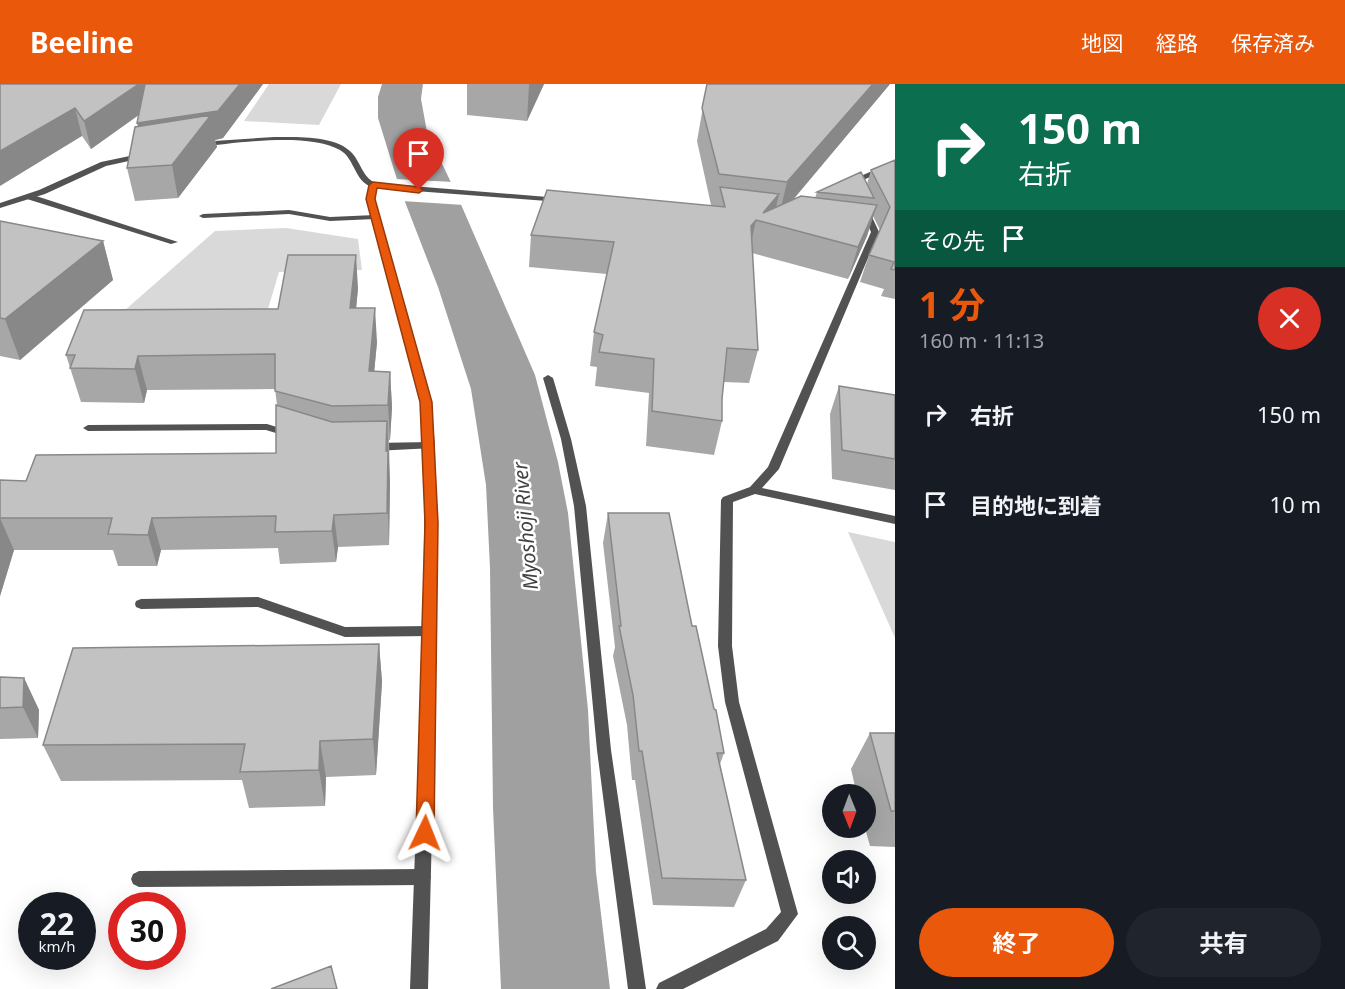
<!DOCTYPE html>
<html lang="ja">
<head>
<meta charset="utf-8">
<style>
	:root { --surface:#171b24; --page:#20242c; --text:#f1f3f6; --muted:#9ea1a6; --accent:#ea580c }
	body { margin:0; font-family:"Noto Sans","Noto Sans JP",sans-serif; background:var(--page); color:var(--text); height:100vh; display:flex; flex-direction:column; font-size:22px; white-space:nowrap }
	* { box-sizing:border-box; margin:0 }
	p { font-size:20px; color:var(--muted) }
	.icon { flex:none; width:33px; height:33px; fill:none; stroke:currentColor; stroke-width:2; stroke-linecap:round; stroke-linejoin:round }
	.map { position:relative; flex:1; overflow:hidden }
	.panel { display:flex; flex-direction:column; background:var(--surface); width:450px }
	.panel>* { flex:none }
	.top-card { background:#0b6e4f; color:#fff; overflow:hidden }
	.needle { width:39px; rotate:179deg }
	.buttons { position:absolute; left:822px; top:700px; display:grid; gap:12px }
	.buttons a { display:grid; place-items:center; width:54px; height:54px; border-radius:50%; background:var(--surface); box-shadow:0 6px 24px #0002; font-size:30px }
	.speed { position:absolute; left:18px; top:808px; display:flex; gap:12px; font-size:30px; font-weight:700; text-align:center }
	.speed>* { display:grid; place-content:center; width:78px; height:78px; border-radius:50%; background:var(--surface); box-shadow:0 6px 24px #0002; line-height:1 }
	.speed small { font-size:15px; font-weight:400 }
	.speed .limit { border:9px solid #d22; background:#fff; color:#111 }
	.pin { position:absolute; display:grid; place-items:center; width:51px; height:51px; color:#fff; margin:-62px -26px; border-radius:50% 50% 50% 0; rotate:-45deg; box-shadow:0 0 6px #0007 }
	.pin .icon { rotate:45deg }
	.me { position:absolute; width:66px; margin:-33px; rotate:2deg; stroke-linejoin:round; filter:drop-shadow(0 0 4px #0008) }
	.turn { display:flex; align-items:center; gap:21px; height:126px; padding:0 24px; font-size:27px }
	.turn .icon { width:78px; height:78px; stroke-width:2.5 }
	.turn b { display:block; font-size:42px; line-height:51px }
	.then { display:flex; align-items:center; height:57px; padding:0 24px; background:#0003; gap:12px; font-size:22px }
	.round { display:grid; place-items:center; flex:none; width:63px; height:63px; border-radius:32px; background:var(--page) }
	.overview { display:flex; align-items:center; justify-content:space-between; height:102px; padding:0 24px }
	h1 { font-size:36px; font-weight:700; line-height:45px; color:var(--accent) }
	.cta { display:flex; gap:12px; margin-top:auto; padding:12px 24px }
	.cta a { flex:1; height:69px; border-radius:36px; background:var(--accent); color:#fff; font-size:24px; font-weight:700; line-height:69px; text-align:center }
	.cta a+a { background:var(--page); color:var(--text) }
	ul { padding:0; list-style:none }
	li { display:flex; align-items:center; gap:18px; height:90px; padding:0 24px }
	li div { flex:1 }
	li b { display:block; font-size:22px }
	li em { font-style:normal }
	header { display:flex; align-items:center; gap:36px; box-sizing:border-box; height:84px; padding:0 30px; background:var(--accent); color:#fff }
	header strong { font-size:28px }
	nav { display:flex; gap:33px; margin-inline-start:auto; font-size:21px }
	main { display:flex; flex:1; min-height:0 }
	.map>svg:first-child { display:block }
	.green { fill:#d9d9d9 }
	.water { fill:#a0a0a0 }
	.pier { fill:#fff }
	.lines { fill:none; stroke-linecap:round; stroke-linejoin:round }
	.service { fill:#525252; fill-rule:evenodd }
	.minor { fill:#525252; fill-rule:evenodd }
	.wall { fill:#a7a7a7 }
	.shaded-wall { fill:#888 }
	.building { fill:#c2c2c2; stroke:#888; stroke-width:1.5 }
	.route { fill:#ea580c; stroke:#983908; stroke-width:1.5 }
	.labels { text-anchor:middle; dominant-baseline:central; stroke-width:5; stroke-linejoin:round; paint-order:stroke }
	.water-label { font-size:20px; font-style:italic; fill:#414141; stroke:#fff }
</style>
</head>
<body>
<header>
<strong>Beeline</strong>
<nav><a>地図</a><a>経路</a><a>保存済み</a></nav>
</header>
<main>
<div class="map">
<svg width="895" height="905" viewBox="0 0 895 905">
	<rect width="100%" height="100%" fill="#fff"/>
	<!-- green -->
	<path class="green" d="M269,0H341L319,41L244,37Z
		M286,144L358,155L362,186L279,188L266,232L116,234L215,147Z
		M848,448L895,458V554Z"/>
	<!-- water -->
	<path class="water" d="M382,0H423L421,15L427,48L456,109L535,291L558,378L568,429L588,626L596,788L610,905H501L493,724L490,484L486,401L471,305L438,203L400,105L378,34V13Z"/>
	<!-- pier -->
	<path class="pier" d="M394,95L454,98L464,121L402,117Z"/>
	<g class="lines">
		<!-- service -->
		<path class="service" d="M27,111H33L178,158L171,160L27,115Z
			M289,126L330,133L375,131L379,133L375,135L330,137L289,130L203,134L199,132L203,130Z
			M267,340L293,348L294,350L289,353L266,346L88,347L83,344L88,341Z
			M430,358L434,360L435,362L434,364L374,367L369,363L374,359Z
			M258,513L345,543L430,542L435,543L437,547L435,551L430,552L345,553L258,523L141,525L136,523L135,520L136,517L141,515Z
			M423,785L429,788L431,793L429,798L423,801L139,803L133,800L131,795L133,790L139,787Z"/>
		<!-- minor -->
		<path class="minor" d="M274,53C296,53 336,51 352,69C361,79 362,92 375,99L560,114L564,116L560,118L376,104L374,115L431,318L435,362L437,547L428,905H410L423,547L425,362L421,318L366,115L369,102C354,94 354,74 340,66C308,48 236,59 200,63L196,61L214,57Z
			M144,69L148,71L147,73L106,82L45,110L0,124V119L39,106L101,78Z
			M895,77V82L854,100L847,98Z
			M861,122H867L879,148L779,385L762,404L895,432V440L755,410L733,418L732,562L739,618L798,830L778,857L683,905H656L659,899L766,845L781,828L725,618L718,562L721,416L723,413L750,403L768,383L871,148L860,124Z
			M548,291L553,294L571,355L586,422L611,666L646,905H628L597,666L574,422L561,355L543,294Z"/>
	</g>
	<!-- wall -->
	<path class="wall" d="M0,0H263L223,54L215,56L217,63L178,114L135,117L127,84L138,42L139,31L91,65L82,52Z
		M467,0H544L527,37L467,31Z
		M707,0H890L793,116L815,114L817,108L867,100L871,86L895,76V215L881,212L884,205L860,198L869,171L880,146L873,132L867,152L848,195L752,169L758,266L749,299L724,298L722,315V337L714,371L646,362L649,309L595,302L597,283L590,282L594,248L607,190L529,183L531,151L711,121L697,57Z
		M0,137L103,157L113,196L20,276L0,272Z
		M358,204L356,224L377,258L374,288H390L392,323L390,356H389L390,399L389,461L338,463L336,478L280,480L278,464L161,466L157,482H118L113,466H14L0,512V396L26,397L276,369L277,321L275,305L147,306L144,319L81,318L66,271L278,225Z
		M839,302L895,311V406L832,395L830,330Z
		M608,429L692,542L724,669L720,680L746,796L734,823L653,821L635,696H632L627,641L613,572L615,563L603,459Z
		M379,560L382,598L376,691L326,693L325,722L249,724L242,696L61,697L43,661Z
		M0,593L24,594L39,626L38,654L0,655Z
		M870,649H895V763L870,762L865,744L866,711H857L851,685Z"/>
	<!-- shaded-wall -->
	<path class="shaded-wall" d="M139,0H147L151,22L91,65L84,37Z
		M240,0H263L223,54L215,56L217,63L178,114L172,81L144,67L137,39Z
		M529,0H544L527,37Z
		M873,0H890L779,132L787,98Z
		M75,24L82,52L0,102V67Z
		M779,110L772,140L763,129Z
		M877,121L867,152L848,195L858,163Z
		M756,136L749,168L751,142Z
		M103,157L113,196L20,276L5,235Z
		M356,171L358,204L353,258L350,224Z
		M375,224L377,258L371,322L369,287Z
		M138,272L147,306L144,319L135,285Z
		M390,288L392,323L390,356L388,321Z
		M387,337L390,399L389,461L386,367Z
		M334,431L338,463L336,478L332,447Z
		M0,434L14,466L0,512Z
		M152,434L161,466L157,482L148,451Z
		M379,560L382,598L376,691L373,655Z
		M24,594L39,626L38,654L23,623Z
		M320,657L326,693L325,722L319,686Z"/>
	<!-- building -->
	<path class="building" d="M0,0H139L84,37L75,24L0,67Z
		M145,0H240L218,27L137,39Z
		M707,0H873L787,98L719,90L702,24Z
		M211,31L172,81L127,84L135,43Z
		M895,76V186L891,185L894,178L869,171L890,123L871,86Z
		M861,88L874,114L817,108Z
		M720,103L779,110L763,129L801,112L877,121L858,163L756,136L751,142L758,266L727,264L722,315V337L652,327L654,275L599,268L603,251L594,248L614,158L531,151L547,106L725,123Z
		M0,137L103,157L5,235L0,234Z
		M288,171H356L350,224H375L369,287L390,288L388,321L332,322L275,307V270L138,272L135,285L70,284L75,271H66L84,226L278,225Z
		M839,302L895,311V375L842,366Z
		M276,321L332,338L387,337L386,367H388L387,429L334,431L332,447L275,448L276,432L152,434L148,451L108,450L112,434H0V396L26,397L36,371L276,369Z
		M608,429H669L692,542H696L714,625L716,626L724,669H717L746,796L662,794L642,667H639L633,611L619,542H621Z
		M379,560L373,655L320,657L319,686L240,688L245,660L43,661L73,564Z
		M0,593L24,594L23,623L0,624Z
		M870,649H895V727H891Z
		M331,882L337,905H271Z"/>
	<!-- route -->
	<path class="route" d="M373,98L419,103L423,106L419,109L377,104L375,115L432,318L438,439L434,749L431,755L425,757L419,755L416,749L425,439L420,318L366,115L369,101Z"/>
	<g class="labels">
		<!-- water labels -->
		<g class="water-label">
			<text transform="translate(525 442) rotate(-95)">Myoshoji River</text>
		</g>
	</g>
</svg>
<div class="buttons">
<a><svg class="needle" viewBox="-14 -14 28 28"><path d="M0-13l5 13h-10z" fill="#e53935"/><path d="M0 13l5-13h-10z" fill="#9ea1a6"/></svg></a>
<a><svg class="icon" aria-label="sound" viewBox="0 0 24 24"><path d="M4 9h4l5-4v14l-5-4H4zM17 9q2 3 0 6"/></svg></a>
<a><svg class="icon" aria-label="search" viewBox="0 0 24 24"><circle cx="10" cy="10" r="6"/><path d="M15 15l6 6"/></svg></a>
</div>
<div class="speed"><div>22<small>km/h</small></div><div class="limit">30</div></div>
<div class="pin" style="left:419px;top:106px;background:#d93025"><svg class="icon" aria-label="arrive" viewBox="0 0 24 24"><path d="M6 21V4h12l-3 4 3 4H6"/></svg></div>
<svg class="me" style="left:425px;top:749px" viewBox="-20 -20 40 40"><path d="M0-17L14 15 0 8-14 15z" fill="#ea580c" stroke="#fff" stroke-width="4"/></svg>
</div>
<section class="panel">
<div class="top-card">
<div class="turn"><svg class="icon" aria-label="right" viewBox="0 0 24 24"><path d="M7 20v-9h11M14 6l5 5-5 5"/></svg><div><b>150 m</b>右折</div></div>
<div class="then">その先<svg class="icon" aria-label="arrive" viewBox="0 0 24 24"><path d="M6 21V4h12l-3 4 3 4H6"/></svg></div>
</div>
<div class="overview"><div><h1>1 分</h1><p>160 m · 11:13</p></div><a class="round" style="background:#d93025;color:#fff"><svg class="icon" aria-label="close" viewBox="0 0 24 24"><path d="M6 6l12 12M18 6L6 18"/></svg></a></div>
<ul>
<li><svg class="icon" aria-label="right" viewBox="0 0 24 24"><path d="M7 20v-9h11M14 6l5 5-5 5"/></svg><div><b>右折</b></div><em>150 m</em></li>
<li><svg class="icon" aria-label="arrive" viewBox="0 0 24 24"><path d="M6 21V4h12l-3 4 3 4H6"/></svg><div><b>目的地に到着</b></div><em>10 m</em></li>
</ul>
<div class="cta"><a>終了</a><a>共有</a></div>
</section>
</main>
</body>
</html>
